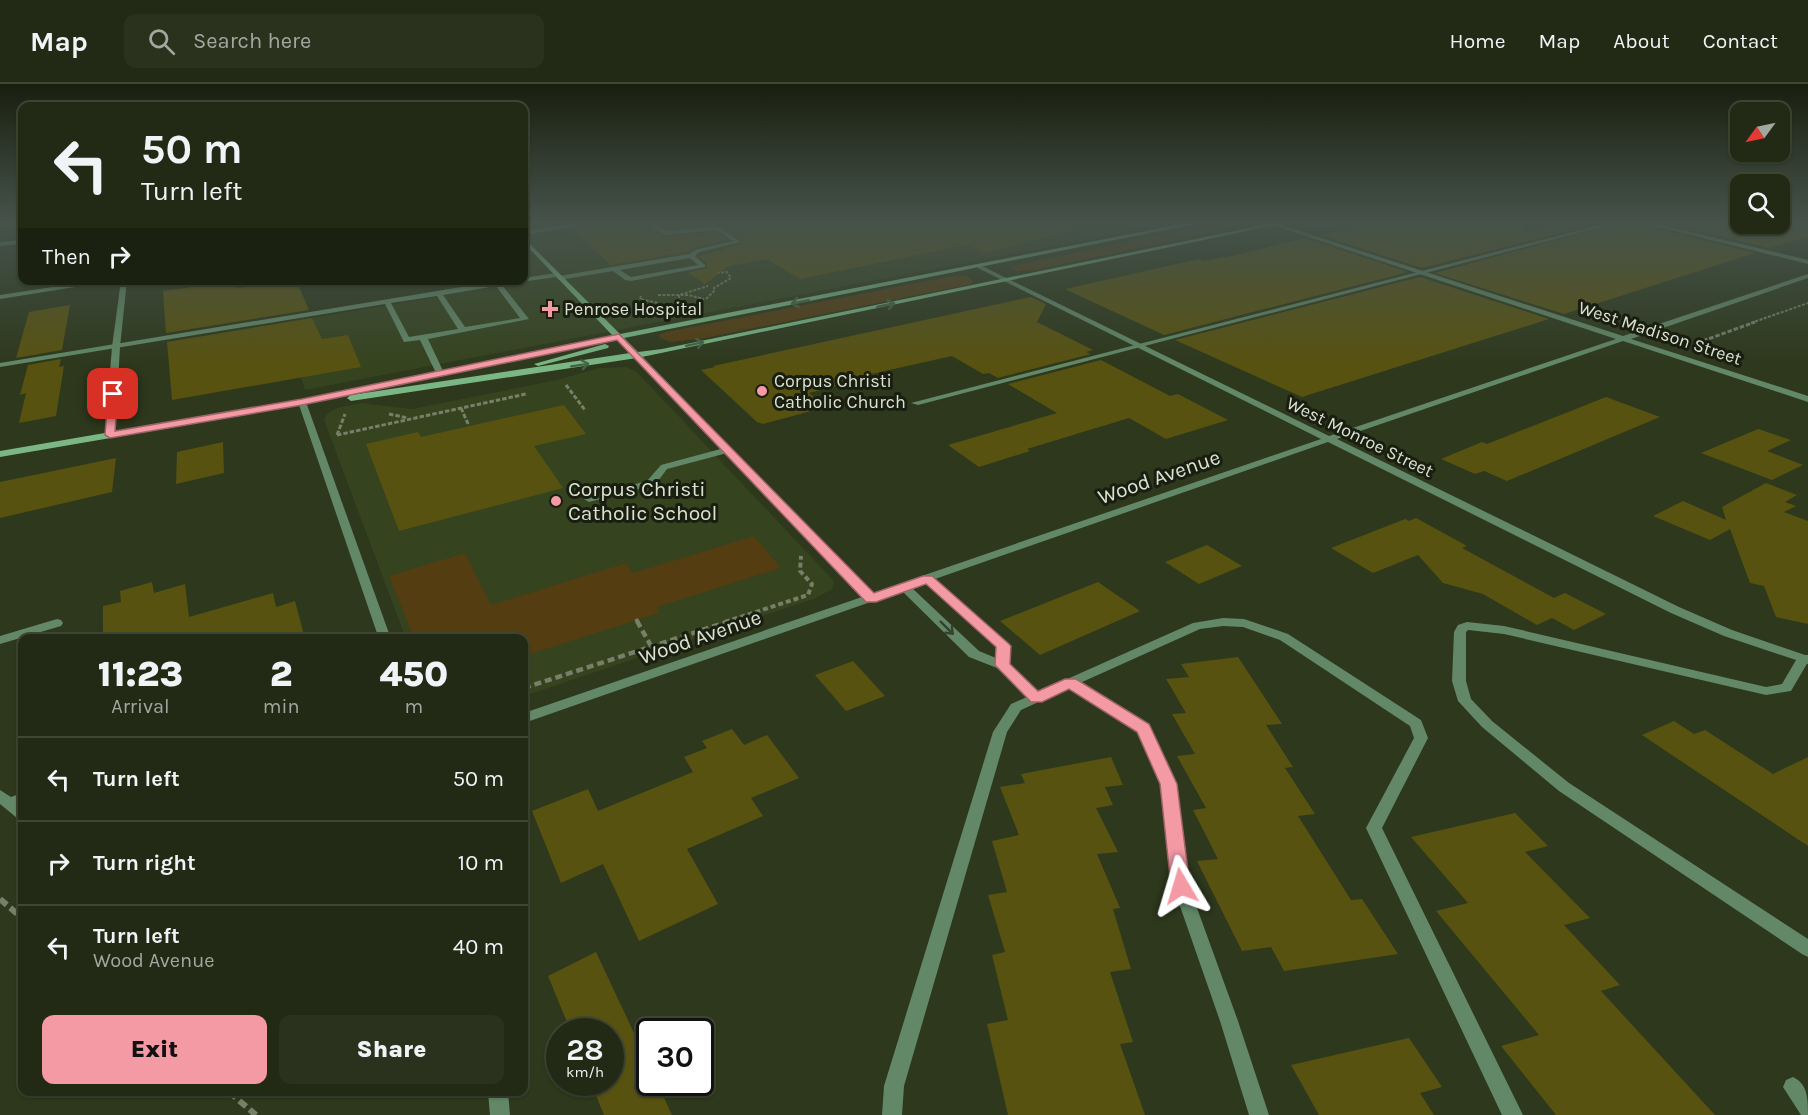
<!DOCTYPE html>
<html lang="en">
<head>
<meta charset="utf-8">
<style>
	:root { --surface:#222a15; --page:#2a321e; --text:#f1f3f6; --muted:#a2a7a0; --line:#3f4634; --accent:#f49aa5 }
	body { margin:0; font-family:Karla,sans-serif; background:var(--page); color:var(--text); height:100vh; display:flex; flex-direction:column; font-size:22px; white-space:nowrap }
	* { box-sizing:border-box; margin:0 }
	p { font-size:20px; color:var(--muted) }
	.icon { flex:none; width:33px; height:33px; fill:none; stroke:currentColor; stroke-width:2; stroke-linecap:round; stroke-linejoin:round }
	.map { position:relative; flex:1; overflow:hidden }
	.side { position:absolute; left:18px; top:550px; width:510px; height:462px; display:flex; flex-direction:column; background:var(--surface); border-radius:12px; box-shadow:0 2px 4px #0004,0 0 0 2px var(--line) }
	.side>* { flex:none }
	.banner { position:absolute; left:18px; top:18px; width:510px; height:183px; border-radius:12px; box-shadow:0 2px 4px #0004,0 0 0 2px var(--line); background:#222a15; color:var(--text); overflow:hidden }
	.needle { width:39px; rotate:237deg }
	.fabs { position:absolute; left:1730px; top:18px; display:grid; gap:12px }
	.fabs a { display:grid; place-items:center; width:60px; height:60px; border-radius:12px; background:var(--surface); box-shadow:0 2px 4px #0004,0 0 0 2px var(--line); font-size:30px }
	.speed { position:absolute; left:546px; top:934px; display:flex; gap:12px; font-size:30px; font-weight:700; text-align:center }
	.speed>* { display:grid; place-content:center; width:78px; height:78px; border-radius:50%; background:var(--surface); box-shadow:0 2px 4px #0004,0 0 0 2px var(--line); line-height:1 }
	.speed small { font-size:15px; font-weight:400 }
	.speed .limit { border:3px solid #111; border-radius:9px; background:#fff; color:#111 }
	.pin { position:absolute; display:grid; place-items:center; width:51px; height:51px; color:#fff; margin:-26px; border-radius:12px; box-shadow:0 3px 9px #0006 }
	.me { position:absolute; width:66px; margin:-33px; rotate:353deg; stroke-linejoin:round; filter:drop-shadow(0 0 4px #0008) }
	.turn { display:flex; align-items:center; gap:21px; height:126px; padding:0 24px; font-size:27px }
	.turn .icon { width:78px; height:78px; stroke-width:2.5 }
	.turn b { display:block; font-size:42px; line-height:51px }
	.then { display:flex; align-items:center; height:57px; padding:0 24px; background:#0003; gap:12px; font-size:22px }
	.eta { display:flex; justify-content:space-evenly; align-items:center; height:102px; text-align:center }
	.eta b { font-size:36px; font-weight:800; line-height:42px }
	.primary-button { display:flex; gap:12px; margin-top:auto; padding:12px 24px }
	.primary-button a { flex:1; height:69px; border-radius:12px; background:var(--accent); color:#111; font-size:24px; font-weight:800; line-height:69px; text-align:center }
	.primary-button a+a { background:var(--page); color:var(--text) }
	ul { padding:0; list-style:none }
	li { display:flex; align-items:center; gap:18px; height:84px; padding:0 24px; border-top:2px solid var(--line) }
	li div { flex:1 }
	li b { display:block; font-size:22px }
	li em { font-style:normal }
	header { display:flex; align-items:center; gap:36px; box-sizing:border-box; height:84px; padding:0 30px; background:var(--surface); border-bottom:2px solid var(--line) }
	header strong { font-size:28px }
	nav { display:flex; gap:33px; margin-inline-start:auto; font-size:21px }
	.search { width:420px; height:54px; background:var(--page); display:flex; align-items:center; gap:15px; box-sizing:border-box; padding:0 21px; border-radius:12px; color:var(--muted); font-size:22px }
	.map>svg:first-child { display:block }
	.built { fill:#35431f }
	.green { fill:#533d11 }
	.building { fill:#585211 }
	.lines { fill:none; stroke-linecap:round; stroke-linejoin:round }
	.path-far4 { stroke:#768068; stroke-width:2; stroke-dasharray:3 1.5; stroke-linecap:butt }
	.path-far3 { stroke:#768068; stroke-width:3; stroke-dasharray:4.5 2; stroke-linecap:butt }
	.path-far2 { stroke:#768068; stroke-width:4; stroke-dasharray:5 3; stroke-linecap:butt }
	.path-far1 { stroke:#768068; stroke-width:4.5; stroke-dasharray:7 4; stroke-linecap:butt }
	.path { stroke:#768068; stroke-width:6; stroke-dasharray:9 4.5; stroke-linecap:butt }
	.lane { fill:#628868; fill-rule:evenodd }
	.street { fill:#628868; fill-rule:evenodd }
	.secondary { fill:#7ab785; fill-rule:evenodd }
	.oneway { stroke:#456345 }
	.oneway2 { stroke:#33432f }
	.route { fill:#f49aa5; stroke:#9f646b; stroke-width:1.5 }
	.poi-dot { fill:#f49aa5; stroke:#191e11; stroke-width:2 }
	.labels { text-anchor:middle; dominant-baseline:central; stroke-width:6; stroke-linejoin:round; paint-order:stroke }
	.far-poi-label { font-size:18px; fill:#dae2d0; stroke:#191e11; text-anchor:start }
	.far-street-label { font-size:18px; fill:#dae2d0; stroke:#191e11 }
	.street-label { font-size:21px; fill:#dae2d0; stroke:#191e11 }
	.poi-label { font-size:21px; fill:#dae2d0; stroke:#191e11; text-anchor:start }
</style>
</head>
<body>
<header>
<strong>Map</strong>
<div class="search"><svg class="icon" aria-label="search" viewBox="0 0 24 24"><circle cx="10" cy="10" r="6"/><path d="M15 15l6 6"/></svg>Search here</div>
<nav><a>Home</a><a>Map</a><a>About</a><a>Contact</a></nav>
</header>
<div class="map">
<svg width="1808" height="1031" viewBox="0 0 1808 1031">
	<rect width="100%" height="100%" fill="#2d381c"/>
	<!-- built -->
	<path class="built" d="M524,137H1183L305,306L282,239L448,211L439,197L524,196Z
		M626,283L637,288L834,497L832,505L816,514L524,612V555H406L324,336L327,330L337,324L361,319L412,325L557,296L599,284Z"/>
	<!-- green -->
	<path class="green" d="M1225,137L1239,138L1247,141L1030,187H1017L1008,183Z
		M953,192H967L973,197L971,200L705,254L671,258L660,254L659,251L666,248Z
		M754,452L781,484L657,523L659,529L524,572V555H414L389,492L465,469L491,521L626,479L633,489Z"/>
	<!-- building -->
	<path class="building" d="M609,137H643L664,153L715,148L727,156L694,164L688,168L611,181L570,145Z
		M656,137H1072L1074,146L985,169L967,161L800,195L767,175L727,183L705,200L688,189L707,184L706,179L698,172L742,160V156L717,140L666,145Z
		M1379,137H1522L1524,149L1570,137H1606L1422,184L1320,151Z
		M1627,137L1755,169L1564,230L1435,189Z
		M1655,137H1740V140L1808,137V153L1769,164Z
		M1305,154L1408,188L1164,251L1065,205L1199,175L1203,177L1236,171Z
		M1420,193L1549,235L1302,313L1175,256Z
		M285,196H296L309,226L166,249L163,207L236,197L238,204Z
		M1031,213L1046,220L1037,238L1093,266L1086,268L1091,270L998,294L989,289L983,290L952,272L858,293L861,296L809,309L826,323L763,340L757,338L701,286L715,283L713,282Z
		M70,221L62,266L16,274L29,228Z
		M312,234L322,255L348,251L361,283L172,316L167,258Z
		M61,275L59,283L64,282L56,332L19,339L26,309L20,311L28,281Z
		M1101,276L1170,312L1178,310L1228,336L1166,355L1129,334L1027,365L1030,367L979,383L948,361L1057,329L1008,300Z
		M1606,313L1660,333L1507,397L1484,387L1475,390L1441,375L1482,358L1487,360Z
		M564,321L586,350L534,362L563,404L399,447L366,360L418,348L421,353Z
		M1758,345L1791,356L1767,367L1803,381L1772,396L1701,369Z
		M223,358L224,389L176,400L177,368Z
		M116,374L112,408L0,434V398Z
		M1766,399L1797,411L1785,418L1796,422L1784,428L1808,437V540L1776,533L1764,502L1750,499L1730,445L1710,456L1653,432L1683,417L1726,436L1722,423Z
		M1416,434L1467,462L1462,464L1554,514L1565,509L1606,530L1574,546L1552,534L1537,541L1483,510L1443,499L1418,471L1373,489L1331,464L1405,435L1409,437Z
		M1207,461L1242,482L1199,500L1165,478Z
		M152,498L154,509L185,500L189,533L273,509L276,523L295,517L305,555H103V522L121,518L120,507Z
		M1098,498L1140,527L1040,571L1000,537Z
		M1238,573L1282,640L1266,641L1293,683L1285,684L1315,730L1298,732L1351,816L1362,815L1398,870L1284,887L1271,863L1242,867L1197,777L1218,775L1193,726L1206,724L1177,672L1195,670L1172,630L1186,629L1166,595L1189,593L1181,580Z
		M853,577L885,612L846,627L815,591Z
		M1674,637L1694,650L1705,646L1773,690L1808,673V762L1642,651Z
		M732,645L744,661L767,651L799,694L751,714L763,732L687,765L718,820L639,857L603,780L561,799L532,727L588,705L598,727L693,688L684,673L707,664L702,657Z
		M1111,673L1123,701L1105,703L1113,721L1096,724L1118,768L1097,770L1120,824L1113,825L1131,885L1110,888L1133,958L1120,960L1145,1031H1008L987,940L1008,936L992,871L1005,868L988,811L1007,808L992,757L1019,751L1000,703L1025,699L1021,690Z
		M1515,729L1548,762L1525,768L1590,834L1564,841L1620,901L1601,907L1715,1031H1556L1501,962L1539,951L1436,827L1468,819L1411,753Z
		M596,868L650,983V999H657L672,1031H604L591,999H610V948H571L548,892Z
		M1409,954L1442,1003L1420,1009L1434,1031H1319L1291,981Z"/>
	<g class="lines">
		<!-- path-far4 -->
		<path class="path-far4" d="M658,211H688L704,215
			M641,212L640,215L658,219L664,227
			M706,215L715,206L714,204L731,194L727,188L718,189
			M675,221L679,218V211L708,202
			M1751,239L1808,219"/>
		<!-- path-far3 -->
		<path class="path-far3" d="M1697,259L1755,238
			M566,301L585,326
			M461,324L469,342
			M389,330L408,334
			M337,351L526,310
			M337,351L345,330"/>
		<!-- path-far2 -->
		<path class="path-far2" d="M636,535L638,538
			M725,538L808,511L812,500L800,487L801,472"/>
		<!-- path-far1 -->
		<path class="path-far1" d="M637,537L651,562
			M524,604L730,537"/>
		<!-- path -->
		<path class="path" d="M0,815L22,834
			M229,1008L256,1031"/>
		<!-- lane -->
		<path class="lane" d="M591,137H607L524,151V147Z
			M645,137H652L665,147L717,142L741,158L699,168L695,172L705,181V183L631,197L625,196L613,187L559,196L556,193L502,201L529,235L428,255L444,289L440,291L436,289L420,256L404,258L385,220L0,283V279L504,196H524V194L556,189L559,192L689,170L695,166L733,157L716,146L664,151ZM690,174L698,181L631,193L620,186ZM496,202L520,234L465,243L443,211ZM437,212L458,245L409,253L391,219Z
			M1615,137H1625L918,321L911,319Z
			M22,156V160L0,162V158Z
			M728,363L733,366L731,368L667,385L655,401L589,418L584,415L585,413L647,397L661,381Z
			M57,535L61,536L63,539L61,542L0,560V552Z
			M1467,538L1504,542L1766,603L1782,600L1799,571H1808V578L1791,607L1766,611L1504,550L1468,546L1466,548V597L1471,615L1492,637L1569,699L1808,855V873L1802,870L1559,707L1482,643L1458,617L1452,597L1454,548L1458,541Z
			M0,706L11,713L22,709V736L17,734L0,720Z"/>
		<!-- street -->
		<path class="street" d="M1260,137H1269L1623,252L1808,190V194L1631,255L1808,312V318L1623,257L1337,355L1679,523L1732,546L1808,572V580L1724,552L1671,529L1328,358L935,495L1008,559L1009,562V580L1038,608L1193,539L1223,534L1244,535L1288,550L1421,636L1428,654L1382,744L1523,1031H1502L1366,744L1414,654L1410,642L1280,556L1243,543L1223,542L1200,545L1080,599L1148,641L1164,672L1176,700L1189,802L1238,937L1269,1031H1249L1220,937L1173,802L1160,700L1150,672L1137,647L1069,604L1021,626L1007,648L904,1002L902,1031H882L884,1002L993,648L1011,620L1027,613L997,584L969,573L902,507L524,639V629L862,513L633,272L640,270L872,509L1321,355L978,184V182H982L1329,352L1616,255ZM925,499L997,563L996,574L979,567L912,504Z
			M1634,137H1645L1808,176V180Z
			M99,196H119L0,215V211Z
			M121,196H127L120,263L115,351L110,354L105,351L112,263Z
			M302,315L306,318L391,555H379L298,318Z
			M1793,993C1808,1000 1808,1015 1808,1031H1801L1783,1003L1786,996Z
			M488,1008H508L510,1031H490Z"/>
		<!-- secondary -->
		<path class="secondary" d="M1197,137H1210L624,254L638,268L662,265L1283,137H1295L637,274L351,317L347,314L351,311L630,269L617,256L302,321L0,373V367L302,315L613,252L524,159V154L620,250Z
			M605,260L609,262L608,264L538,282L534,280Z"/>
	</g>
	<!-- one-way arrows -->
	<defs><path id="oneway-shaft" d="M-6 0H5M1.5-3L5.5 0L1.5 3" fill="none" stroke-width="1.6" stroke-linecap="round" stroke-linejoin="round" transform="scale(1.5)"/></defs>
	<g class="oneway">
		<use href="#oneway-shaft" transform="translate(800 218) rotate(169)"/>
		<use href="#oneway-shaft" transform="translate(886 221) rotate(-12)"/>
		<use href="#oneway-shaft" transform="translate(695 260) rotate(-12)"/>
		<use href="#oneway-shaft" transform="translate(580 281) rotate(-9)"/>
	</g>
	<use class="oneway2" href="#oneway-shaft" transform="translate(947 544) rotate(45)"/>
	<!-- sky -->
	<linearGradient id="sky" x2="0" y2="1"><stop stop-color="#191f0f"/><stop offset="0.49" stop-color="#46534b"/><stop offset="1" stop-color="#46534b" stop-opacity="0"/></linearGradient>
	<rect width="1808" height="281" fill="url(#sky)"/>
	<!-- route -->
	<path class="route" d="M619,250L874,509L923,492H932L1008,559L1011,562L1010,580L1038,607L1065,595H1076L1149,640L1151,644L1177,700L1190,802L1188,808L1181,810L1174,808L1171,802L1160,700L1137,648L1069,605L1042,618H1031L995,581L996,563L926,500L876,518H866L617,256L302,321L110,354L105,351L108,310L113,307L118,310L115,347L302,315Z"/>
	<!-- markers -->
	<g class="poi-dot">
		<path d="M547 216h6v6h6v6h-6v6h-6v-6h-6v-6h6z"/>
		<circle cx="762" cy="307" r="6"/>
		<circle cx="556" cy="417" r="6"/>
	</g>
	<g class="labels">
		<!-- far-poi labels -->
		<g class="far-poi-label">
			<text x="564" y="225">Penrose Hospital</text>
			<text x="774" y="297">Corpus Christi<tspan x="774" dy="21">Catholic Church</tspan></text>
		</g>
		<!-- far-street labels -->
		<g class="far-street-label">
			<text transform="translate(1660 249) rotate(18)">West Madison Street</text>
			<text transform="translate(1360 353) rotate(26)">West Monroe Street</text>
		</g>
		<!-- street labels -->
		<g class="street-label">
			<text transform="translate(1159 393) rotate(-19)">Wood Avenue</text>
			<text transform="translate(700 553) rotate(-19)">Wood Avenue</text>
		</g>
		<!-- poi labels -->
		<g class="poi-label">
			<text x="568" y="405">Corpus Christi<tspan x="568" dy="24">Catholic School</tspan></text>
		</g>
	</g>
</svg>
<div class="fabs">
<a><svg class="needle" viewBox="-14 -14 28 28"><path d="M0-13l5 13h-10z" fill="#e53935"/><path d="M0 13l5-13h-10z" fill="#a2a7a0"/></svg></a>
<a><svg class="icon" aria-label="search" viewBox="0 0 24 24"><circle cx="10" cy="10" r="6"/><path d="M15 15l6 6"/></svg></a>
</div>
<div class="speed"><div>28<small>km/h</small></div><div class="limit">30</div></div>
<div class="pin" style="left:113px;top:310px;background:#d93025"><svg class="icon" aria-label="arrive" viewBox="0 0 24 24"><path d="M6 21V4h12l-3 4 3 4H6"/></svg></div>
<svg class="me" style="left:1181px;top:802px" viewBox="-20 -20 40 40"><path d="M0-17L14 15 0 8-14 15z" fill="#f49aa5" stroke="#fff" stroke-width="4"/></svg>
<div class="banner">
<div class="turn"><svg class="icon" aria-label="left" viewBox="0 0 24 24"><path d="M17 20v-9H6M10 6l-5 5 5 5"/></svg><div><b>50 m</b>Turn left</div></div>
<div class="then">Then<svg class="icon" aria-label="right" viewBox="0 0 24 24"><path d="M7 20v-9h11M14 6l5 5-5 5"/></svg></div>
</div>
<section class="side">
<div class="eta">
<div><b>11:23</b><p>Arrival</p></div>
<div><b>2</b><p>min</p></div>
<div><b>450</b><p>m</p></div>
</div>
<ul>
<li><svg class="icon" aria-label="left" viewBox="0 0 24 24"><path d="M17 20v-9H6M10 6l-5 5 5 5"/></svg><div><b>Turn left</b></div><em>50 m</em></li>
<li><svg class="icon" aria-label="right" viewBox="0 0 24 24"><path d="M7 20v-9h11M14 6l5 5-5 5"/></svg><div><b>Turn right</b></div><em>10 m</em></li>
<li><svg class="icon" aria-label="left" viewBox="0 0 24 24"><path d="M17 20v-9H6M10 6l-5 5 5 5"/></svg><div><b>Turn left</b><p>Wood Avenue</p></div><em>40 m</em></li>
</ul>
<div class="primary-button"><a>Exit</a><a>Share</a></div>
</section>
</div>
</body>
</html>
